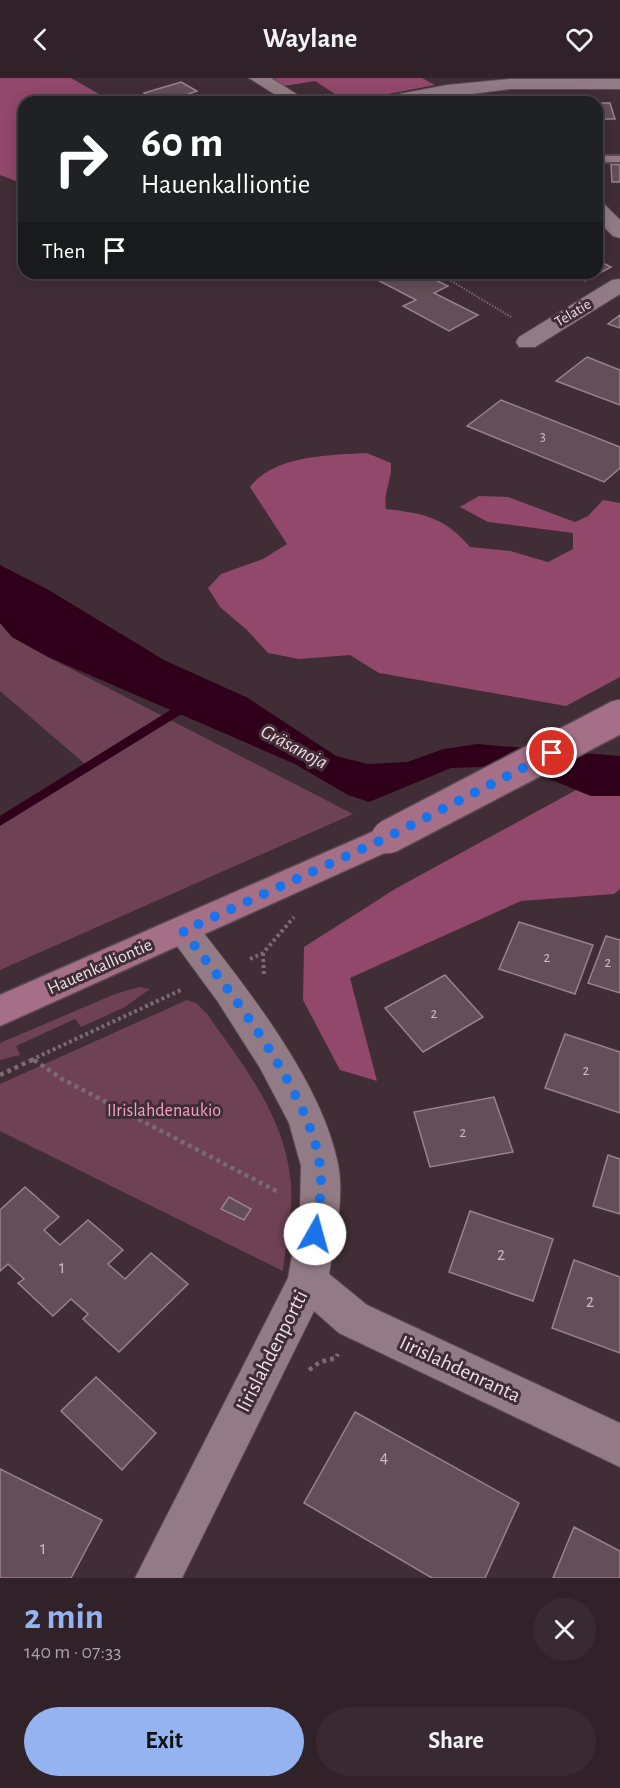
<!DOCTYPE html>
<html lang="en">
<head>
<meta charset="utf-8">
<style>
	:root { --surface:#302228; --page:#382a30; --text:#f1f3f6; --muted:#a8a4a8; --line:#4b3f45; --accent:#95b2f1 }
	body { margin:0; font-family:"Alegreya Sans",sans-serif; background:var(--page); color:var(--text); height:100vh; display:flex; flex-direction:column; font-size:22px; white-space:nowrap }
	* { box-sizing:border-box; margin:0 }
	p { font-size:20px; color:var(--muted) }
	.icon { flex:none; width:33px; height:33px; fill:none; stroke:currentColor; stroke-width:2; stroke-linecap:round; stroke-linejoin:round }
	.map { position:relative; height:1500px; overflow:hidden }
	.sheet { display:flex; flex-direction:column; background:var(--surface); flex:1 }
	.sheet>* { flex:none }
	.top-card { position:absolute; left:18px; top:18px; width:585px; height:183px; border-radius:18px; box-shadow:0 3px 15px #0003,0 0 0 2px var(--line); background:#202124; color:#fff; overflow:hidden }
	.pin { position:absolute; display:grid; place-items:center; width:51px; height:51px; color:#fff; margin:-26px; border:3px solid #fff; border-radius:50%; box-shadow:0 2px 6px #0007 }
	.me { position:absolute; width:66px; margin:-33px; rotate:7deg; stroke-linejoin:round; filter:drop-shadow(0 0 4px #0008) }
	.turn { display:flex; align-items:center; gap:21px; height:126px; padding:0 24px; font-size:27px }
	.turn .icon { width:78px; height:78px; stroke-width:2.5 }
	.turn b { display:block; font-size:42px; line-height:51px }
	.then { display:flex; align-items:center; height:57px; padding:0 24px; background:#0003; gap:12px; font-size:22px }
	.round { display:grid; place-items:center; flex:none; width:63px; height:63px; border-radius:32px; background:var(--page) }
	.overview { display:flex; align-items:center; justify-content:space-between; height:102px; padding:0 24px }
	h1 { font-size:36px; font-weight:600; line-height:45px; color:var(--accent) }
	.primary-button { display:flex; gap:12px; margin-top:auto; padding:12px 24px }
	.primary-button a { flex:1; height:69px; border-radius:36px; background:var(--accent); color:#111; font-size:24px; font-weight:600; line-height:69px; text-align:center }
	.primary-button a+a { background:var(--page); color:var(--text) }
	header { display:flex; justify-content:space-between; align-items:center; height:78px; padding:0 24px; background:var(--surface); font-size:27px; font-weight:600 }
	.map>svg:first-child { display:block }
	.green { fill:#6f4155 }
	.forest { fill:#91486a }
	.water { fill:#30001a }
	.lines { fill:none; stroke-linecap:round; stroke-linejoin:round }
	.stream { fill:#30001a; fill-rule:evenodd }
	.building { fill:#644e57; stroke:#9a828b; stroke-width:1.5 }
	.service-casing { stroke:#5b4a51; stroke-width:4 }
	.minor-casing { stroke:#5b4a51; stroke-width:2 }
	.secondary-casing { stroke:#5b4a51; stroke-width:3 }
	.path-far2 { stroke:#7b6a71; stroke-width:2; stroke-dasharray:1.5 1.5; stroke-linecap:butt }
	.path-far1 { stroke:#7b6a71; stroke-width:4; stroke-dasharray:3 3; stroke-linecap:butt }
	.path { stroke:#7b6a71; stroke-width:4.5; stroke-dasharray:4 4; stroke-linecap:butt }
	.service { fill:#927b84; fill-rule:evenodd }
	.minor { fill:#927b84; fill-rule:evenodd }
	.secondary { fill:#a56f88; fill-rule:evenodd }
	.secondary-bridge-casing { stroke:#5b4a51; stroke-width:36; stroke-linecap:butt }
	.secondary-bridge { stroke:#a56f88; stroke-width:33 }
	.route { stroke:#1a73e8; stroke-width:10; stroke-dasharray:0 18 }
	.labels { text-anchor:middle; dominant-baseline:central; stroke-width:6; stroke-linejoin:round; paint-order:stroke }
	.far-number-label { font-size:14px; fill:#ccbcc2 }
	.far-street-label { font-size:15px; fill:#eee1e6; stroke:#402d35 }
	.number-label { font-size:15px; fill:#ccbcc2 }
	.street-label { font-size:18px; fill:#eee1e6; stroke:#402d35 }
	.park-label { font-size:18px; fill:#f5a0c4; stroke:#402d35 }
	.near-number-label { font-size:18px; fill:#ccbcc2 }
	.water-label { font-size:20px; font-style:italic; fill:#f1dae3; stroke:#402d35 }
	.near-street-label { font-size:21px; fill:#eee1e6; stroke:#402d35 }
</style>
</head>
<body>
<header><svg class="icon" aria-label="back" viewBox="0 0 24 24"><path d="M15 5l-7 7 7 7"/></svg>Waylane<svg class="icon" aria-label="heart" viewBox="0 0 24 24"><path d="M12 20l-8-8c-3-5 5-10 8-4 3-6 11-1 8 4z"/></svg></header>
<div class="map">
<svg width="620" height="1500" viewBox="0 0 620 1500">
	<rect width="100%" height="100%" fill="#402d35"/>
	<!-- green -->
	<path class="green" d="M0,545L12,559L48,579L353,736L0,892V740L85,686L0,613Z
		M139,909L150,911L125,929L81,949L75,941L16,968L20,977L0,982V965L115,916Z
		M187,922L196,925L207,936C245,990 285,1038 291,1106C293,1134 286,1165 283,1193L0,1053V1006Z"/>
	<!-- forest -->
	<path class="forest" d="M0,0H71L113,24H24V106L0,97Z
		M272,0H422L435,7L347,24L315,3L284,8Z
		M367,375L391,385C392,404 383,414 386,431C422,435 445,439 470,469L510,473L548,484L573,471V455L488,444L460,429L479,418L508,419L575,444L588,438L603,422L620,425V599L566,628L379,595L350,577L299,581L268,575L247,552L220,529L208,510L221,496L263,481L287,466L250,409C274,377 330,377 367,375Z
		M576,712L591,718H620V811L614,816L521,823L350,900L377,1003L340,992L303,922L304,869L395,811Z"/>
	<!-- water -->
	<path class="water" d="M0,487L47,511L164,582L248,620L336,678L368,686L407,684L444,671L477,666L620,678V718H591L547,700L506,688L451,690L369,724L348,717L295,686L48,579L12,559L0,545Z"/>
	<g class="lines">
		<!-- stream -->
		<path class="stream" d="M192,625L196,626L198,629L196,632L180,637L0,748V738L172,631Z"/>
	</g>
	<!-- building -->
	<path class="building" d="M181,4L197,13L175,21L171,18L157,23L144,15Z
		M255,17L265,24H231Z
		M597,25H610L615,41H597Z
		M611,86L620,87V104H612Z
		M597,182L611,189L585,203L569,195H597Z
		M377,195H421L448,208L434,215L478,237L449,253L403,228L416,222L370,198Z
		M620,237V250L608,246Z
		M587,279L620,292V327L556,303Z
		M501,322L620,369V390L604,404L467,348Z
		M519,844L593,867L575,916L499,891Z
		M606,858L620,862V915L588,905Z
		M445,897L483,939L423,974L385,930Z
		M565,956L620,974V1035L545,1010Z
		M494,1019L513,1074L430,1089L414,1034Z
		M608,1077L620,1081V1136L593,1128Z
		M25,1109L59,1139L44,1152L60,1167L88,1142L123,1172L108,1186L125,1201L151,1175L188,1206L119,1274L83,1241L88,1236L71,1221L53,1238L18,1205L24,1201L8,1186L0,1193V1132Z
		M229,1119L251,1131L244,1142L221,1131Z
		M470,1133L553,1161L533,1223L449,1194Z
		M574,1182L620,1199V1275L552,1250Z
		M96,1299L156,1355L122,1392L61,1333Z
		M355,1334L519,1425L485,1500H432L304,1425Z
		M0,1391L102,1442L71,1500H0Z
		M574,1449L620,1473V1500H553Z"/>
	<g class="lines">
		<!-- service casing -->
		<g class="service-casing">
			<path id="service" d="M597,78H620V84H597Z"/>
		</g>
		<!-- minor casing -->
		<g class="minor-casing">
			<path id="minor" d="M249,0H271L309,24H287Z
				M510,1H620V11H510L411,24H374L383,19L447,7Z
				M597,124L604,126L620,142V160L613,158L597,142Z
				M620,201V216L535,269H519L516,264L519,259L612,202Z
				M183,840L195,844C246,909 322,1004 338,1086C345,1121 334,1162 329,1196L367,1227L620,1345V1389L339,1255L314,1233L182,1500H135L288,1200L300,1133L301,1088L289,1045L260,990L218,924L166,853L171,844Z"/>
		</g>
		<!-- secondary casing -->
		<g class="secondary-casing">
			<path id="secondary" d="M388,747L400,750L405,759L400,768L0,948V917Z"/>
		</g>
		<!-- path-far2 -->
		<path class="path-far2" d="M438,195L511,239"/>
		<!-- path-far1 -->
		<path class="path-far1" d="M263,875L264,898
			M250,881L263,875L294,839
			M31,982L183,911"/>
		<!-- path -->
		<path class="path" d="M34,982L62,1001L280,1115
			M0,997L34,981
			M309,1292L320,1284L336,1280L338,1276"/>
		<!-- service -->
		<use href="#service" class="service"/>
		<!-- minor -->
		<use href="#minor" class="minor"/>
		<!-- secondary -->
		<use href="#secondary" class="secondary"/>
		<!-- secondary-bridge casing -->
		<g class="secondary-bridge-casing">
			<path id="secondary-bridge" d="M388,759L620,638"/>
		</g>
		<!-- secondary-bridge -->
		<use href="#secondary-bridge" class="secondary-bridge"/>
	</g>
	<g class="lines">
		<!-- route -->
		<path class="route" d="M315,1156C318,1135 323,1110 320,1088C311,1016 228,910 183,853L388,759L552,675"/>
	</g>
	<g class="labels">
		<!-- far-number labels -->
		<g class="far-number-label">
			<text x="543" y="359">3</text>
		</g>
		<!-- far-street labels -->
		<g class="far-street-label">
			<text transform="translate(573 235) rotate(-31)">Telatie</text>
		</g>
		<!-- number labels -->
		<g class="number-label">
			<text x="547" y="879">2</text>
			<text x="608" y="884">2</text>
			<text x="434" y="935">2</text>
			<text x="586" y="992">2</text>
			<text x="463" y="1054">2</text>
		</g>
		<!-- street labels -->
		<g class="street-label">
			<text transform="translate(100 889) rotate(-24)">Hauenkalliontie</text>
		</g>
		<!-- park labels -->
		<g class="park-label">
			<text x="164" y="1033">IIrislahdenaukio</text>
		</g>
		<!-- near-number labels -->
		<g class="near-number-label">
			<text x="501" y="1177">2</text>
			<text x="62" y="1190">1</text>
			<text x="590" y="1224">2</text>
			<text x="384" y="1380">4</text>
			<text x="43" y="1471">1</text>
		</g>
		<!-- water labels -->
		<g class="water-label">
			<text transform="translate(294 669) rotate(28)">Gräsanoja</text>
		</g>
		<!-- near-street labels -->
		<g class="near-street-label">
			<text transform="translate(272 1273) rotate(-63)">Iirislahdenportti</text>
			<text transform="translate(460 1291) rotate(25)">Iirislahdenranta</text>
		</g>
	</g>
</svg>
<div class="pin" style="left:552px;top:675px;background:#d93025"><svg class="icon" aria-label="arrive" viewBox="0 0 24 24"><path d="M6 21V4h12l-3 4 3 4H6"/></svg></div>
<svg class="me" style="left:315px;top:1156px" viewBox="-20 -20 40 40"><circle r="19" fill="#fff"/><path d="M0-13L10 11 0 6-10 11z" fill="#1a73e8"/></svg>
<div class="top-card">
<div class="turn"><svg class="icon" aria-label="right" viewBox="0 0 24 24"><path d="M7 20v-9h11M14 6l5 5-5 5"/></svg><div><b>60 m</b>Hauenkalliontie</div></div>
<div class="then">Then<svg class="icon" aria-label="arrive" viewBox="0 0 24 24"><path d="M6 21V4h12l-3 4 3 4H6"/></svg></div>
</div>
</div>
<section class="sheet">
<div class="overview"><div><h1>2 min</h1><p>140 m · 07:33</p></div><a class="round"><svg class="icon" aria-label="close" viewBox="0 0 24 24"><path d="M6 6l12 12M18 6L6 18"/></svg></a></div>
<div class="primary-button"><a>Exit</a><a>Share</a></div>
</section>
</body>
</html>
